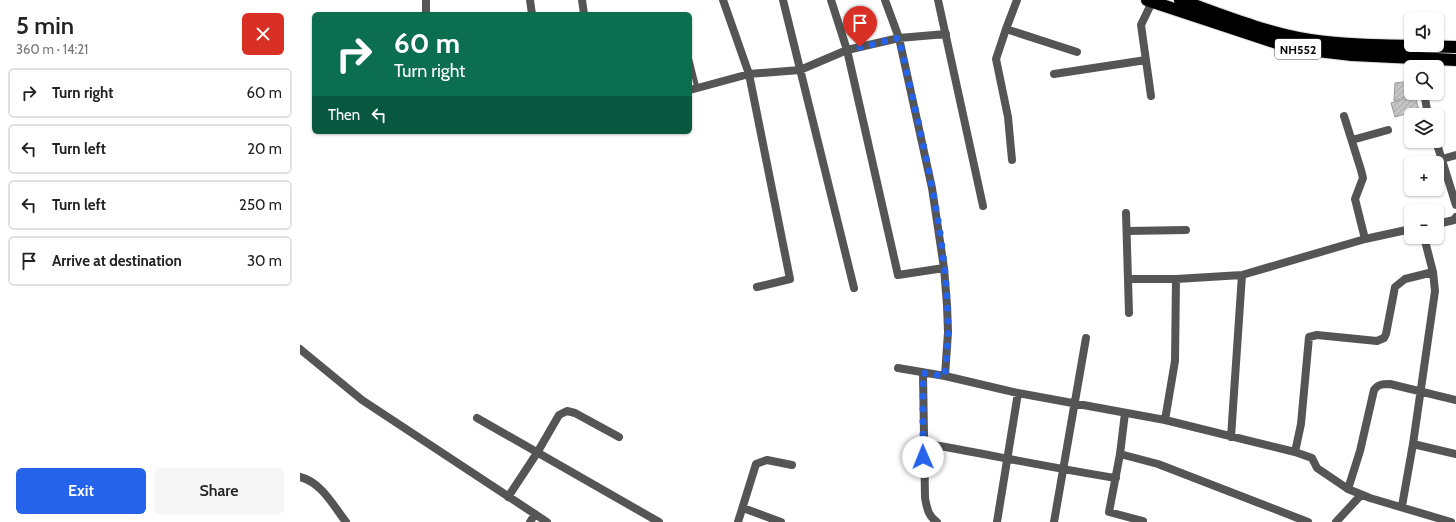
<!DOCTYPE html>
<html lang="en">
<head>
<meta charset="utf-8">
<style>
	:root { --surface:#fff; --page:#f6f6f6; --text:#222; --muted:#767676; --line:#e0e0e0; --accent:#2563eb }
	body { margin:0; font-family:Cabin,sans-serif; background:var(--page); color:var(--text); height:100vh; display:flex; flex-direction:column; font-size:15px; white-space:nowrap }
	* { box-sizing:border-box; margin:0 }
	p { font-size:13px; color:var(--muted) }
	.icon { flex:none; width:22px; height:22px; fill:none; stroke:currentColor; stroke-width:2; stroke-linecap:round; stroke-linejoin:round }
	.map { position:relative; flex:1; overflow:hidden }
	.drawer { display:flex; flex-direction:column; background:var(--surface); width:300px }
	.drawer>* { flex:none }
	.guide { position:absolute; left:12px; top:12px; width:380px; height:122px; border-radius:6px; box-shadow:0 1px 3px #0004; background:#0b6e4f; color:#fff; overflow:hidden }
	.fabs { position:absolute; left:1104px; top:12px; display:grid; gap:8px }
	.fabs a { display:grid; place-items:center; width:40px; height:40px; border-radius:6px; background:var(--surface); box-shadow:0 1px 3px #0004; font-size:20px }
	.pin { position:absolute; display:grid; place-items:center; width:34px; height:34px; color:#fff; margin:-41px -17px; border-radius:50% 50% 50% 0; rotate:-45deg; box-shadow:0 0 4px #0007 }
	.pin .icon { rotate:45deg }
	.me { position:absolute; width:44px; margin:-22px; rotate:359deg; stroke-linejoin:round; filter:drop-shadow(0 0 3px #0008) }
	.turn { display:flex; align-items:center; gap:14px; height:84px; padding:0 16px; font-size:18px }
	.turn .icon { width:52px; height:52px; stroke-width:2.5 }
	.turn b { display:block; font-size:28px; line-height:34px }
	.then { display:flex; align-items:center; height:38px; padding:0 16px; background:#0003; gap:8px; font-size:15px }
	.round { display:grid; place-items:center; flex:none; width:42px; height:42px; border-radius:6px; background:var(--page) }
	.head { display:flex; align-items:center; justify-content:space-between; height:68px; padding:0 16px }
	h1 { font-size:24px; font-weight:600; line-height:30px }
	.action { display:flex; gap:8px; margin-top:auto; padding:8px 16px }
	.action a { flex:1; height:46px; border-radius:6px; background:var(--accent); color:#fff; font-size:16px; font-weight:600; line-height:46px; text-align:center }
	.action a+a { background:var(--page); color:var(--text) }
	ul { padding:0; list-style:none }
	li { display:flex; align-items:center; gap:12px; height:50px; margin:0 8px 6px; padding:0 8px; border:2px solid var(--line); border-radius:6px }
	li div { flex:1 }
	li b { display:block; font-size:15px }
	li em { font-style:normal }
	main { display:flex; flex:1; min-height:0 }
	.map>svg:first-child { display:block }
	.building { fill:url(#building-hatch); stroke:#999 }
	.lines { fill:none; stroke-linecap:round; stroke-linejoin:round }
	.highway-casing { stroke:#dbdbdb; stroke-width:14 }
	.lane { stroke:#555; stroke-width:5 }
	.street { stroke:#555; stroke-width:8 }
	.highway { stroke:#000; stroke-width:12 }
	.route { stroke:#2563eb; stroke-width:7; stroke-dasharray:0 12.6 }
	.labels { text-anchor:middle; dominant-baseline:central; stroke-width:3.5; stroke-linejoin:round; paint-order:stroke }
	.shield { fill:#fff; stroke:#4c4c4c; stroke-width:1 }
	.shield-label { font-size:12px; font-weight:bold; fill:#000 }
</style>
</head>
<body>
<main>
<section class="drawer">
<div class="head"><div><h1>5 min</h1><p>360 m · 14:21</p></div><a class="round" style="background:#d93025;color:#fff"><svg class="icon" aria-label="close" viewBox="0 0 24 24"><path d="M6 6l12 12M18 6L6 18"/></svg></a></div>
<ul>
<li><svg class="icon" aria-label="right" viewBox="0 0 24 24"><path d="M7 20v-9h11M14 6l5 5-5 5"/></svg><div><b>Turn right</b></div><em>60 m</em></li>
<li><svg class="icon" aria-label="left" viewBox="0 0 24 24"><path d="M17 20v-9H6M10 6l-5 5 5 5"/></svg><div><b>Turn left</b></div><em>20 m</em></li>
<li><svg class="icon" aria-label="left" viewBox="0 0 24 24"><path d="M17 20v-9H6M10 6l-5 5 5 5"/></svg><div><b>Turn left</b></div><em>250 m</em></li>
<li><svg class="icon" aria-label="arrive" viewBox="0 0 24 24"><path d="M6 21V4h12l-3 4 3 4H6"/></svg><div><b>Arrive at destination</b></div><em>30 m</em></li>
</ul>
<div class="action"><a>Exit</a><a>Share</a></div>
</section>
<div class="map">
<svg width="1156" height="522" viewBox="0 0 1156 522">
	<defs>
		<pattern id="building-hatch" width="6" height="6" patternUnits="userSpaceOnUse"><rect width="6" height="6" fill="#c4c4c4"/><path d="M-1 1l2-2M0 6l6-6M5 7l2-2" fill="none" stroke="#a7a7a7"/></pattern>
	</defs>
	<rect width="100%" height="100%" fill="#fff"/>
	<!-- building -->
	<path class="building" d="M1111,81V93H1118L1094,101L1095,83Z
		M1115,96L1119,110L1095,117L1091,103Z"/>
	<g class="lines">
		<!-- highway casing -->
		<g class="highway-casing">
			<path id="highway" d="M847,0L992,48L1052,55L1156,60
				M880,0C922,15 966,33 1010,40C1058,47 1108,45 1156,47"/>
		</g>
		<!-- lane -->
		<path class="lane" d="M390,60L397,88"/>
		<!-- street -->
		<path class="street" d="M230,0L232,14
			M282,0L284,14
			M423,0L449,74L490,279L457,287
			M483,0L554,288
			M531,0L547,50L598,275L644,268
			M585,0L599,38L632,188L644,268L647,305L648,332L645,376L718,393L865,420
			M638,0L683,206
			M717,0L706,29L777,52
			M126,14V0
			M706,29L696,59L708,117L712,160
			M754,74L846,60
			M390,90L449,74L500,70L547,50L599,38L646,34
			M1124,93L1128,115
			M851,96L841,25L852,2
			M1044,116L1061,170L1063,178L1055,199L1065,239
			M1052,140L1088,130
			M1136,141L1156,205
			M1142,159L1156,155
			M826,213L829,313
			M1137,224L1154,220L1156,217
			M1111,229L1065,239L942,275L876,279L875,361L865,420L995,452L1012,458L1017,468L1048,489L1070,498L1151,522
			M827,231L886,230
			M829,279H876
			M0,349L62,400L247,522
			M598,368L645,376
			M623,373L625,498C627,508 628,516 637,522
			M177,418L359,522
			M931,437L942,275
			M623,443C687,454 751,468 816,478
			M1113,444L1156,454
			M995,452L1001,424L1009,337L1017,335L1077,341L1084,338L1086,334L1095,287L1105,279L1133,272
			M820,454L825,413
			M0,477C21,482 33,505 46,522
			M1048,489L1060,451L1074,390C1078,384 1083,384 1090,384L1156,400
			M208,497L237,453L259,415L267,411L275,413L319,437
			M1102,506L1113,444L1135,291L1133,272L1124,237
			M443,508L481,522
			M843,521L809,512L820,454L858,464L1008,522
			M230,522L235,514
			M438,522L456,464L467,460L492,465
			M697,522L718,393
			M754,522L786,338
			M1036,522L1061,495"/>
		<!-- highway -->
		<use href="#highway" class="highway"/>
	</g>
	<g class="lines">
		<!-- route -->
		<path class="route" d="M560,47L599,38C620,133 648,234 648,331C648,346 646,361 645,376L623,373V457"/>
	</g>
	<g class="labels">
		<!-- shield labels -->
		<rect class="shield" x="975" y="39" width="46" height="20" rx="3"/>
		<g class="shield-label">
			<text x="998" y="49">NH552</text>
		</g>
	</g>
</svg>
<div class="fabs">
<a><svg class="icon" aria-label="sound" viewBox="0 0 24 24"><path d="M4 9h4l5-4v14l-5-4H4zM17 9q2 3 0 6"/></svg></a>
<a><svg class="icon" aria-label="search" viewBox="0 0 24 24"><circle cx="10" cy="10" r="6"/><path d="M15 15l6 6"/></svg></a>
<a><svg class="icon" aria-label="layers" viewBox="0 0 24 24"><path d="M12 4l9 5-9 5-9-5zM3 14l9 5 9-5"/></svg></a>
<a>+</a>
<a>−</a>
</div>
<div class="pin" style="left:560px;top:47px;background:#d93025"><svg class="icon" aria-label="arrive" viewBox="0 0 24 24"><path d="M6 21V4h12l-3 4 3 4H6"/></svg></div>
<svg class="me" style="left:623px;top:457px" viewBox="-20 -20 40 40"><circle r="19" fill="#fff"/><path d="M0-13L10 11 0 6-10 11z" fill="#2563eb"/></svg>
<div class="guide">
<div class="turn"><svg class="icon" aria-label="right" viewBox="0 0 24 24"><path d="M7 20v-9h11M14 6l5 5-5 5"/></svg><div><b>60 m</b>Turn right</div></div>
<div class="then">Then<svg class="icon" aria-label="left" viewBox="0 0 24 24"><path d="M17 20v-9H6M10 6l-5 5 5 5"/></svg></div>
</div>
</div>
</main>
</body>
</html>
